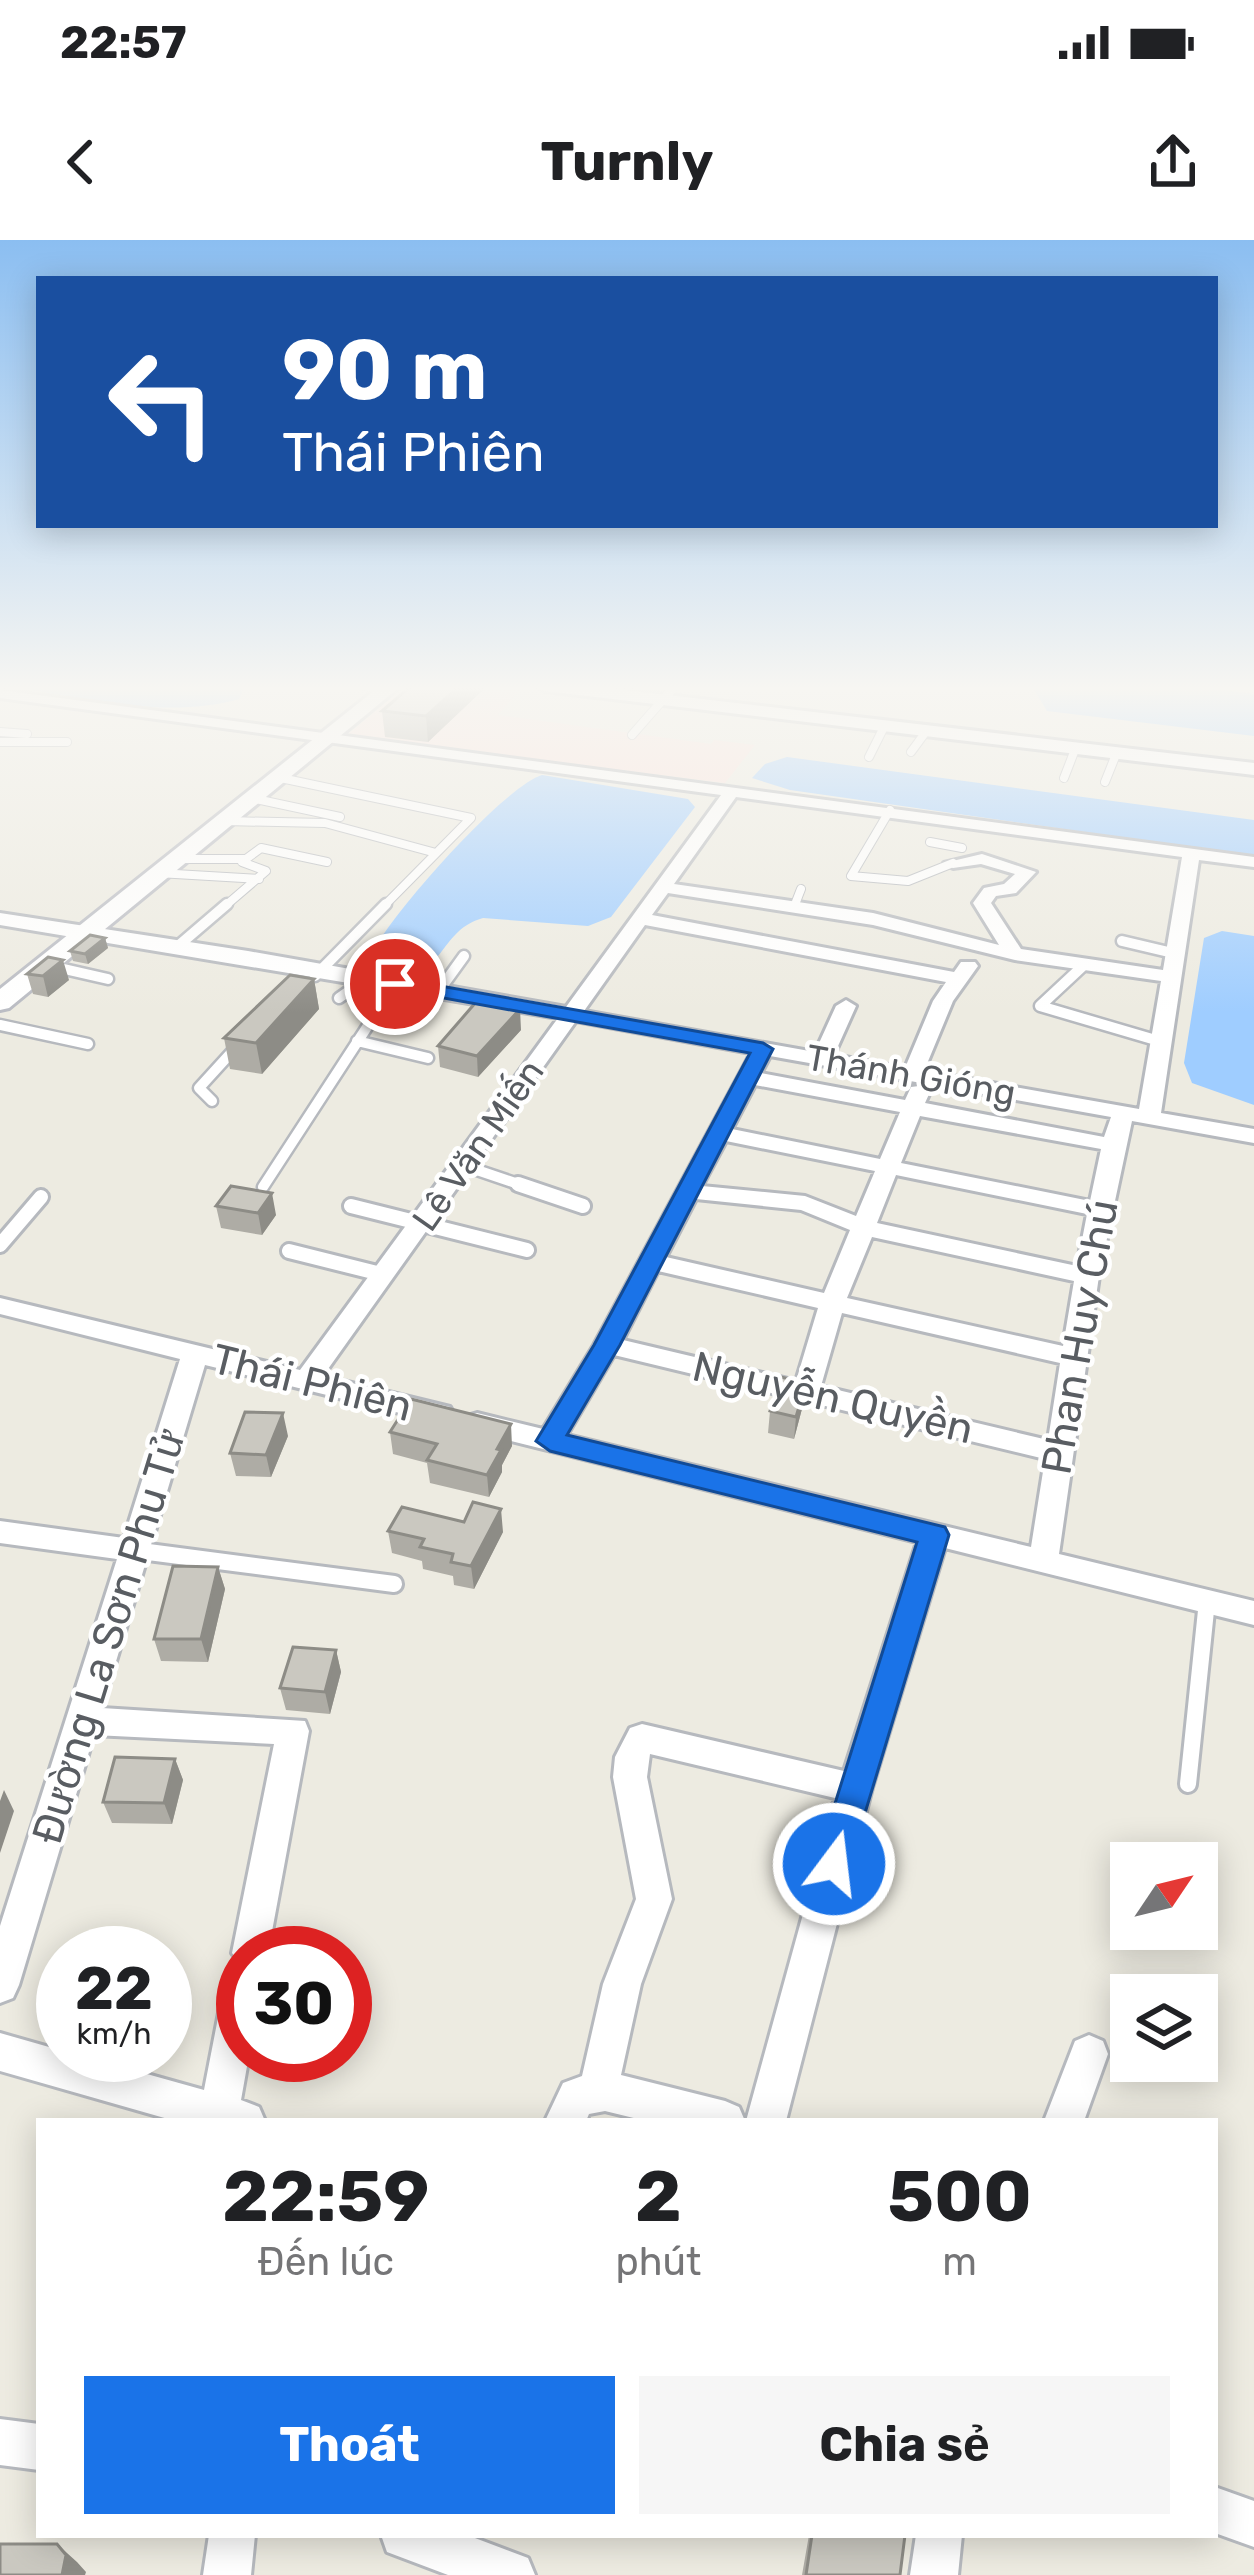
<!DOCTYPE html>
<html lang="vi">
<head>
<meta charset="utf-8">
<style>
	:root { --surface:#fff; --page:#f6f6f6; --text:#202124; --muted:#757577; --accent:#1a73e8 }
	body { margin:0; font-family:Rubik,sans-serif; background:var(--page); color:var(--text); height:100vh; display:flex; flex-direction:column; font-size:45px; white-space:nowrap }
	* { box-sizing:border-box; margin:0 }
	p { font-size:39px; color:var(--muted) }
	.icon { flex:none; width:66px; height:66px; fill:none; stroke:currentColor; stroke-width:2; stroke-linecap:round; stroke-linejoin:round }
	.map { position:relative; flex:1; overflow:hidden }
	.details { position:absolute; left:36px; top:1878px; width:1182px; height:420px; display:flex; flex-direction:column; background:var(--surface); border-radius:0px; box-shadow:0 6px 30px #0003 }
	.details>* { flex:none }
	.top-card { position:absolute; left:36px; top:36px; width:1182px; height:252px; border-radius:0px; box-shadow:0 6px 30px #0003; background:#1a4fa0; color:#fff; overflow:hidden }
	.needle { width:78px; rotate:55deg }
	.fabs { position:absolute; left:1110px; top:1602px; display:grid; gap:24px }
	.fabs a { display:grid; place-items:center; width:108px; height:108px; border-radius:0px; background:var(--surface); box-shadow:0 6px 30px #0003; font-size:60px }
	.speed { position:absolute; left:36px; top:1686px; display:flex; gap:24px; font-size:60px; font-weight:700; text-align:center }
	.speed>* { display:grid; place-content:center; width:156px; height:156px; border-radius:50%; background:var(--surface); box-shadow:0 6px 30px #0003; line-height:1 }
	.speed small { font-size:30px; font-weight:400 }
	.speed .limit { border:18px solid #d22; background:#fff; color:#111 }
	.pin { position:absolute; display:grid; place-items:center; width:102px; height:102px; color:#fff; margin:-51px; border:6px solid #fff; border-radius:50%; box-shadow:0 3px 12px #0007 }
	.me { position:absolute; width:132px; margin:-66px; rotate:15deg; stroke-linejoin:round; filter:drop-shadow(0 0 9px #0008) }
	.turn { display:flex; align-items:center; gap:42px; height:252px; padding:0 48px; font-size:54px }
	.turn .icon { width:156px; height:156px; stroke-width:2.5 }
	.turn b { display:block; font-size:84px; line-height:102px }
	.eta { display:flex; justify-content:space-evenly; align-items:center; height:204px; text-align:center }
	.eta b { font-size:72px; font-weight:700; line-height:84px }
	.action { display:flex; gap:24px; margin-top:auto; padding:24px 48px }
	.action a { flex:1; height:138px; border-radius:0px; background:var(--accent); color:#fff; font-size:48px; font-weight:700; line-height:138px; text-align:center }
	.action a+a { background:var(--page); color:var(--text) }
	.status { display:flex; justify-content:space-between; align-items:center; height:84px; padding:0 60px; background:var(--surface); direction:ltr }
	.status svg { height:33px; fill:currentColor }
	header { display:flex; justify-content:space-between; align-items:center; height:156px; padding:0 48px; background:var(--surface); font-size:54px; font-weight:700 }
	.map>svg:first-child { display:block }
	.medical { fill:#fce1db }
	.water { fill:#9fcdff }
	.lines { fill:none; stroke-linecap:round; stroke-linejoin:round }
	.service-far3-casing { stroke:#b6b9be; stroke-width:10 }
	.service-far2-casing { stroke:#b6b9be; stroke-width:15 }
	.service-far1-casing { stroke:#b6b9be; stroke-width:20 }
	.service-casing { stroke:#b6b9be; stroke-width:22 }
	.minor-casing { stroke:#b6b9be; stroke-width:6 }
	.tertiary-casing { stroke:#b6b9be; stroke-width:6 }
	.secondary-casing { stroke:#babcc3; stroke-width:6 }
	.service-far3 { stroke:#fff; stroke-width:8 }
	.service-far2 { stroke:#fff; stroke-width:10 }
	.service-far1 { stroke:#fff; stroke-width:14 }
	.service { stroke:#fff; stroke-width:16 }
	.minor { fill:#fff; fill-rule:evenodd }
	.tertiary { fill:#fff; fill-rule:evenodd }
	.secondary { fill:#fff; fill-rule:evenodd }
	.wall { fill:#aeaca5 }
	.shaded-wall { fill:#8d8c86 }
	.building { fill:#cac8c0; stroke:#8d8c86; stroke-width:3 }
	.route { fill:#1a73e8; stroke:#114b97; stroke-width:3 }
	.labels { text-anchor:middle; dominant-baseline:central; stroke-width:9; stroke-linejoin:round; paint-order:stroke }
	.far-street-label { font-size:36px; fill:#595d62; stroke:#fff }
	.street-label { font-size:42px; fill:#595d62; stroke:#fff }
</style>
</head>
<body>
<div class="status"><b>22:57</b><svg viewBox="0 0 49 12"><path d="M0 12V9h3v3zM5 12V6h3v6zM10 12V3h3v9zM15 12V0h3v12zM26 1h20v11H26zM47 4h2v5h-2z"/></svg></div>
<header><svg class="icon" aria-label="back" viewBox="0 0 24 24"><path d="M15 5l-7 7 7 7"/></svg>Turnly<svg class="icon" aria-label="share" viewBox="0 0 24 24"><path d="M12 15V3M7 8l5-5 5 5M5 13v7h14v-7"/></svg></header>
<div class="map">
<svg width="1254" height="2335" viewBox="0 0 1254 2335">
	<rect width="100%" height="100%" fill="#edebe1"/>
	<!-- medical -->
	<path class="medical" d="M406,446L522,447L498,475L711,504L714,500L755,505L725,543L346,496Z"/>
	<!-- water -->
	<path class="water" d="M6,446H241L243,450L239,459C165,480 80,457 6,446Z
		M1022,446H1192L1254,454V496L1047,471L1033,448Z
		M787,517L1254,580V616L790,550L752,538L765,524Z
		M542,535L688,559L695,567L611,677L588,686L483,678C431,692 448,757 366,725C379,686 504,546 542,535Z
		M1222,691L1254,696V865L1192,843L1184,823L1204,698Z"/>
	<g class="lines">
		<!-- service-far3 casing -->
		<g class="service-far3-casing">
			<path id="service-far3" d="M364,446L388,450
				M0,492L27,494
				M632,495L675,446
				M0,502H67
				M911,512L925,493
				M869,517L884,487
				M276,537L471,578L383,667
				M1064,538L1076,507
				M1105,542L1117,512
				M251,558L340,577
				M890,570L851,636L908,641L953,623
				M224,581L325,583L436,613
				M930,602L962,608
				M175,619H246L261,608L327,622
				M158,633L259,639
				M224,667L266,631L242,622
				M794,667L801,649"/>
		</g>
		<!-- service-far2 casing -->
		<g class="service-far2-casing">
			<path id="service-far2" d="M1122,701L1177,714
				M178,706L227,664
				M1085,724L1040,766L1159,801
				M51,726L108,739
				M315,736L386,664
				M438,752L464,716
				M339,758L366,739
				M0,785L88,804
				M357,801L428,818
				M212,861L199,848L240,803
				M465,926L527,947
				M263,947L395,744"/>
		</g>
		<!-- service-far1 casing -->
		<g class="service-far1-casing">
			<path id="service-far1" d="M518,944L583,966
				M351,966L527,1010
				M0,1005L41,957
				M289,1011L385,1035"/>
		</g>
		<!-- service casing -->
		<g class="service-casing">
			<path id="service" d="M133,1310L394,1344
				M1188,1544L1207,1361"/>
		</g>
		<!-- minor casing -->
		<g class="minor-casing">
			<path id="minor" d="M0,450L1254,617V627L1199,620L1161,873L1254,889V903L1132,881L1099,1036L1059,1314L1254,1361V1385L945,1308L872,1548L786,1881H746L835,1558L650,1514L647,1537L672,1659L641,1744L621,1835L725,1861L739,1867L745,1881H646L605,1871L589,1874L586,1881H545L563,1843L582,1836L603,1744L636,1659L613,1537L615,1517L630,1488L642,1484L844,1531L917,1302L467,1190L463,1183L467,1176L477,1173L543,1189L594,1105L751,813L576,781L323,1136L450,1167L454,1174L450,1181L440,1183L205,1125L102,1468L305,1481L309,1491L268,1713H243V1728L232,1713L274,1504L94,1495L19,1745L13,1758L0,1763V1686L117,1319L0,1303V1281L124,1298L180,1119L0,1074V1058L300,1130L558,778L0,685V673L248,711L566,767L721,555L0,458ZM736,557L1182,617L1163,730L1021,709L991,663L996,656L1016,653L1036,632L982,614L944,623L953,628L981,624L1015,634L1004,644L984,648L973,663L999,705L873,673L674,644ZM668,653L873,685L1015,720L1161,741L1139,869L924,831L953,761L978,726L975,722H961L954,732L652,675ZM645,685L946,742L933,761L905,828L834,815L856,766L846,760L836,766L815,812L584,771ZM770,816L1111,877L1104,897L925,863L930,852L919,846L911,847L905,860L761,833ZM755,845L900,872L880,919L732,889ZM920,876L1101,909L1090,961L901,923ZM726,901L875,931L856,976L805,956L702,946ZM896,935L1087,974L1077,1026L877,983ZM696,959L801,970L850,990L824,1053L666,1017ZM872,997L1074,1041L1063,1106L847,1058ZM658,1031L818,1068L796,1141L623,1100ZM842,1073L1060,1123L1048,1200L821,1146ZM614,1115L1045,1219L1031,1307L567,1195Z
				M243,1729V1815H249L241,1860L259,1867L265,1881H175L0,1831V1793L63,1811V1815H79L204,1850L224,1747L230,1734Z
				M1089,1795L1103,1801L1108,1814L1084,1881H1044L1075,1801Z
				M0,2179L39,2184V2230L0,2225Z
				M1215,2247L1254,2261V2307L1215,2293Z
				M209,2295H255L251,2335H203Z
				M381,2295H467L528,2318L535,2335H448L387,2312Z
				M916,2295H962L958,2335H910Z"/>
		</g>
		<!-- tertiary casing -->
		<g class="tertiary-casing">
			<path id="tertiary" d="M536,446H590L1254,523V535L545,451Z"/>
		</g>
		<!-- secondary casing -->
		<g class="secondary-casing">
			<path id="secondary" d="M380,446H401L9,768L0,770V749Z"/>
		</g>
		<!-- service-far3 -->
		<use href="#service-far3" class="service-far3"/>
		<!-- service-far2 -->
		<use href="#service-far2" class="service-far2"/>
		<!-- service-far1 -->
		<use href="#service-far1" class="service-far1"/>
		<!-- service -->
		<use href="#service" class="service"/>
		<!-- minor -->
		<use href="#minor" class="minor"/>
		<!-- tertiary -->
		<use href="#tertiary" class="tertiary"/>
		<!-- secondary -->
		<use href="#secondary" class="secondary"/>
	</g>
	<!-- wall -->
	<path class="wall" d="M486,447L428,502L385,497L382,471Z
		M105,698L108,708L88,724L73,721L70,711Z
		M27,734L69,740L48,757L33,754Z
		M314,739L319,769L262,834L230,829L224,798Z
		M521,790L478,837L440,827L438,806Z
		M216,966L276,975L262,995L221,988Z
		M806,1143L803,1165L794,1199L768,1193L770,1171Z
		M390,1192L512,1206L502,1225V1232L489,1257L430,1243L427,1223L393,1214Z
		M288,1196L271,1237L236,1236L230,1213Z
		M388,1291L503,1292L474,1349L454,1345L453,1336L423,1329L422,1321L392,1313Z
		M218,1327L225,1349L208,1422L161,1421L154,1399Z
		M336,1410L341,1432L330,1474L286,1470L280,1448Z
		M175,1519L183,1540L172,1584L112,1583L103,1562Z
		M809,2295H905L900,2335H802Z"/>
	<!-- shaded-wall -->
	<path class="shaded-wall" d="M459,446L486,447L428,502L426,476Z
		M105,698L108,708L88,724L85,714Z
		M63,720L69,740L48,757L43,736Z
		M314,739L319,769L262,834L256,803Z
		M520,769L521,790L478,837L477,816Z
		M272,953L276,975L262,995L258,973Z
		M806,1143L803,1165L794,1199L796,1177Z
		M283,1173L288,1196L271,1237L266,1215Z
		M511,1184L512,1206L502,1225V1232L489,1257L487,1235L497,1209Z
		M501,1269L503,1292L474,1349L471,1326Z
		M218,1327L225,1349L208,1422L201,1399Z
		M336,1410L341,1432L330,1474L325,1452Z
		M175,1519L183,1540L172,1584L164,1563Z
		M4,1550L14,1571L0,1613V1561Z
		M57,2304L77,2322L86,2332L85,2335H62Z"/>
	<!-- building -->
	<path class="building" d="M411,446H459L426,476L382,471Z
		M90,695L105,698L85,714L70,711Z
		M48,717L63,720L43,736L27,734Z
		M290,735L314,739L256,803L224,798Z
		M477,761L520,769L477,816L438,806Z
		M231,946L272,953L258,973L216,966Z
		M781,1137L806,1143L796,1177L770,1171Z
		M411,1159L511,1184L497,1209L501,1210L487,1235L427,1220L437,1204L390,1192Z
		M245,1172L283,1173L266,1215L230,1213Z
		M473,1262L501,1269L471,1326L451,1322L453,1314L420,1307L424,1299L388,1291L402,1267L464,1282Z
		M173,1326L218,1327L201,1399H154Z
		M293,1407L336,1410L325,1452L280,1448Z
		M115,1517L175,1519L164,1563L103,1562Z
		M812,2295H905L900,2335H806Z
		M0,2304H57L66,2315L62,2335H0Z"/>
	<!-- sky -->
	<linearGradient id="sky" x2="0" y2="1"><stop stop-color="#8bbef1"/><stop offset="0.58" stop-color="#f7f6f2"/><stop offset="1" stop-color="#f7f6f2" stop-opacity="0"/></linearGradient>
	<rect width="1254" height="773" fill="url(#sky)"/>
	<!-- route -->
	<path class="route" d="M395,738L763,803L773,809L620,1105L567,1195L945,1287L949,1295L846,1636L834,1641L821,1636L816,1624L917,1302L550,1211L536,1201L594,1105L750,813L388,748L385,744Z"/>
	<g class="labels">
		<!-- far-street labels -->
		<g class="far-street-label">
			<text transform="translate(911 835) rotate(10)">Thánh Gióng</text>
			<text transform="translate(478 905) rotate(-55)">Lê Văn Miến</text>
		</g>
		<!-- street labels -->
		<g class="street-label">
			<text transform="translate(1080 1097) rotate(-80)">Phan Huy Chú</text>
			<text transform="translate(312 1143) rotate(14)">Thái Phiên</text>
			<text transform="translate(833 1158) rotate(13)">Nguyễn Quyền</text>
			<text transform="translate(109 1396) rotate(-73)">Đường La Sơn Phu Tử</text>
		</g>
	</g>
</svg>
<div class="fabs">
<a><svg class="needle" viewBox="-14 -14 28 28"><path d="M0-13l5 13h-10z" fill="#e53935"/><path d="M0 13l5-13h-10z" fill="#757577"/></svg></a>
<a><svg class="icon" aria-label="layers" viewBox="0 0 24 24"><path d="M12 4l9 5-9 5-9-5zM3 14l9 5 9-5"/></svg></a>
</div>
<div class="speed"><div>22<small>km/h</small></div><div class="limit">30</div></div>
<div class="pin" style="left:395px;top:744px;background:#d93025"><svg class="icon" aria-label="arrive" viewBox="0 0 24 24"><path d="M6 21V4h12l-3 4 3 4H6"/></svg></div>
<svg class="me" style="left:834px;top:1624px" viewBox="-20 -20 40 40"><circle r="17" fill="#1a73e8" stroke="#fff" stroke-width="3"/><path d="M0-11L8 9 0 5-8 9z" fill="#fff"/></svg>
<div class="top-card">
<div class="turn"><svg class="icon" aria-label="left" viewBox="0 0 24 24"><path d="M17 20v-9H6M10 6l-5 5 5 5"/></svg><div><b>90 m</b>Thái Phiên</div></div>
</div>
<section class="details">
<div class="eta">
<div><b>22:59</b><p>Đến lúc</p></div>
<div><b>2</b><p>phút</p></div>
<div><b>500</b><p>m</p></div>
</div>
<div class="action"><a>Thoát</a><a>Chia sẻ</a></div>
</section>
</div>
</body>
</html>
